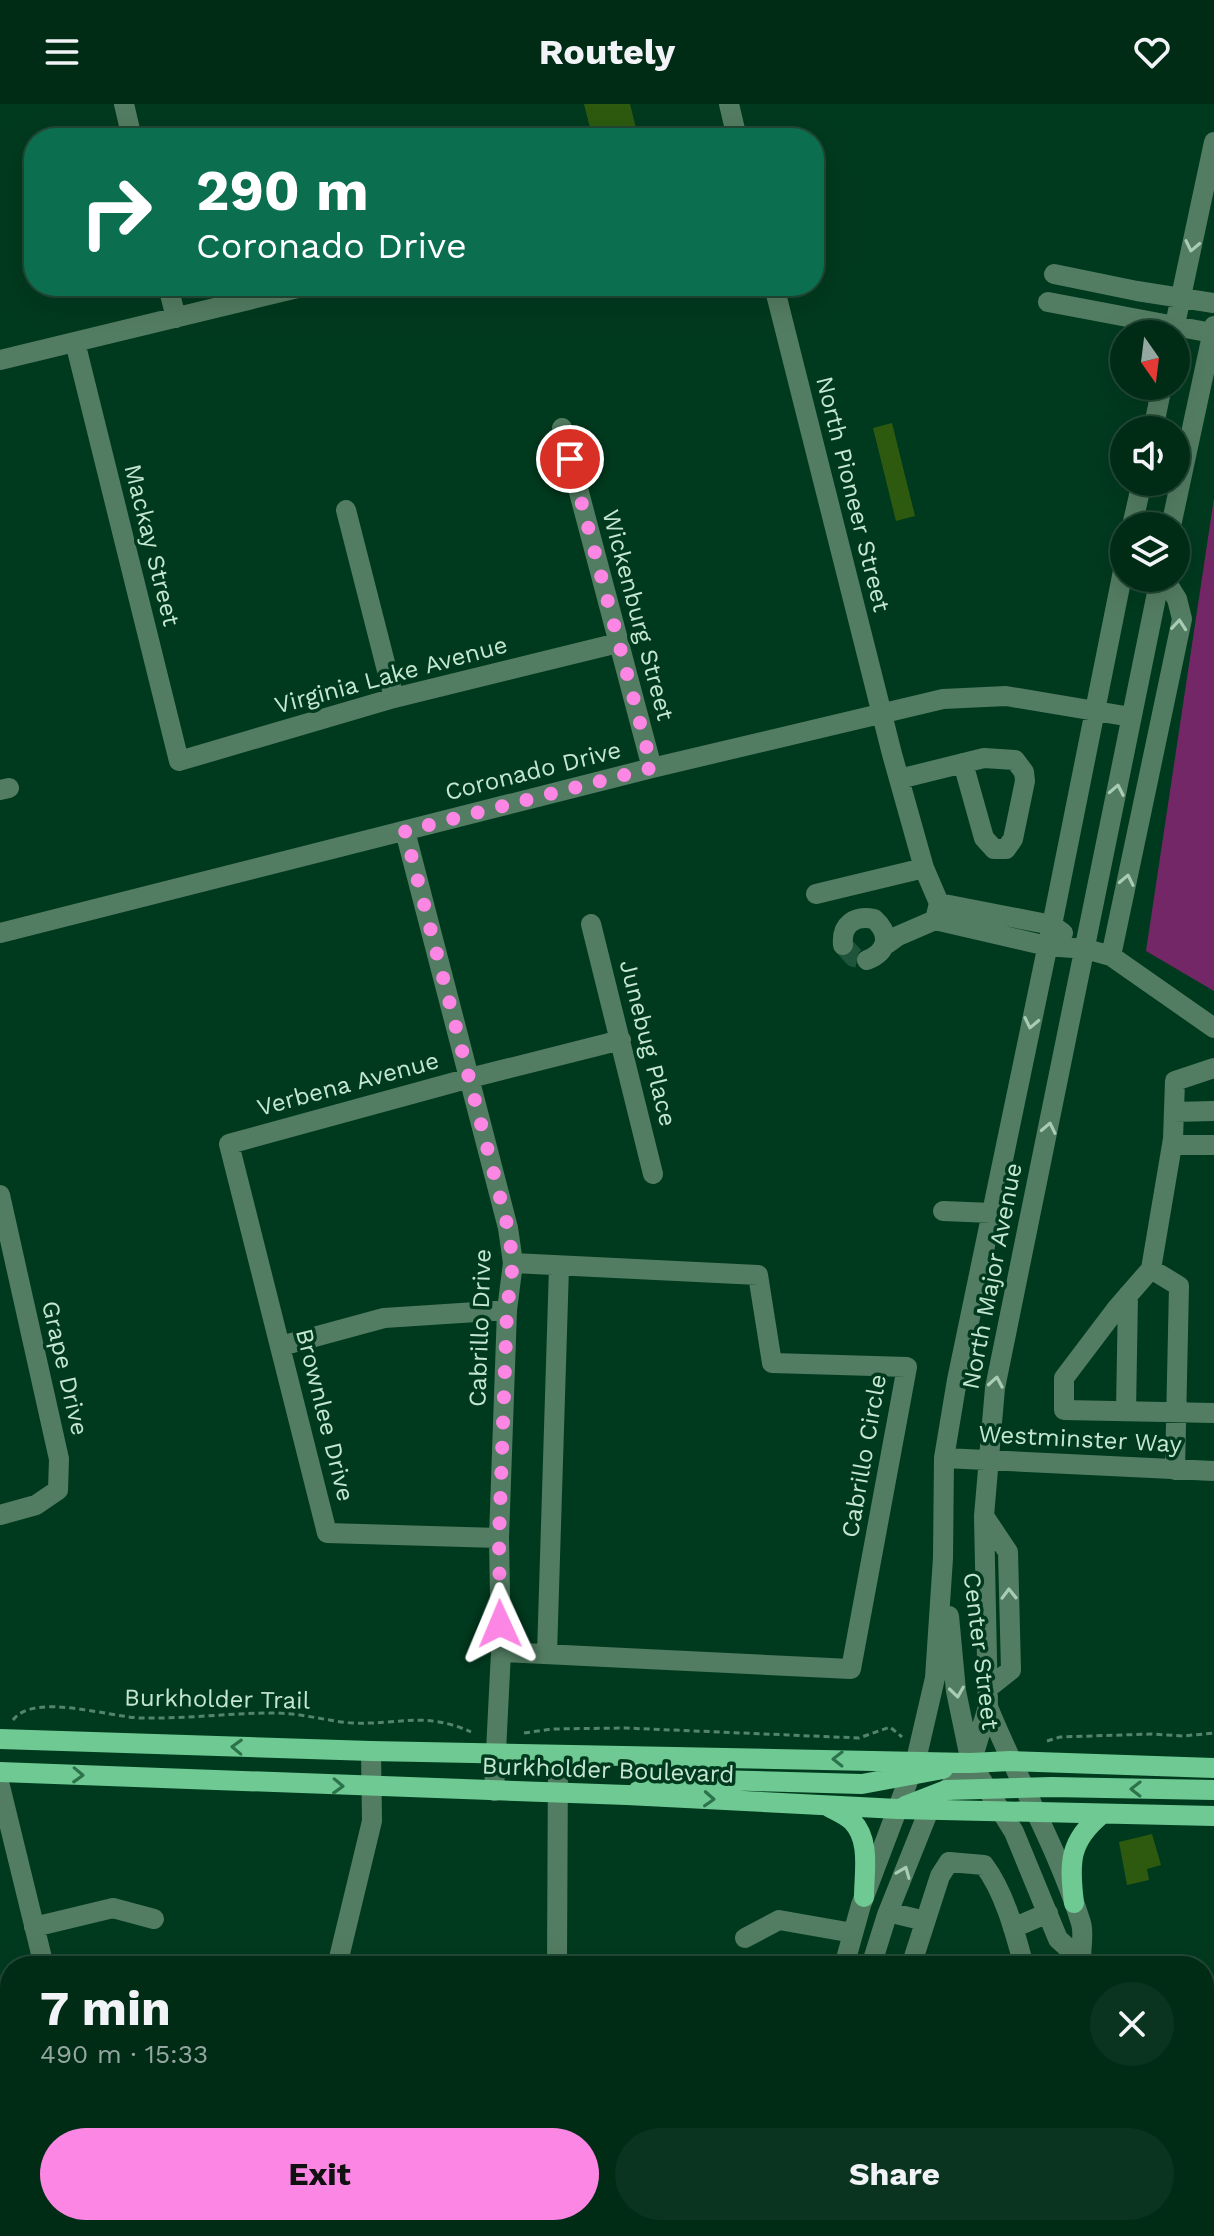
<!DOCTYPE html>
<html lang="en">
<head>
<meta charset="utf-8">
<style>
	:root { --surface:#002c16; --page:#0a341f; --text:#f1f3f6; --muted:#95a7a1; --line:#224835; --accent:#fc86e3 }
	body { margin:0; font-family:"Work Sans",sans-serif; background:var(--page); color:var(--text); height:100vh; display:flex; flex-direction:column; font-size:30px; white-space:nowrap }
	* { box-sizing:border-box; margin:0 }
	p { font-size:26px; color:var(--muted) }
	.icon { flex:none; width:44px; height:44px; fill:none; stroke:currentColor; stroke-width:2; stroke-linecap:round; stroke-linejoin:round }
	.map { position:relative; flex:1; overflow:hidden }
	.side { position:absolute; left:0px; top:1852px; width:1214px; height:280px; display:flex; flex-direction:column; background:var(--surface); border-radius:32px 32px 0 0; box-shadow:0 8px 32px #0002,0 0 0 2px var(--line) }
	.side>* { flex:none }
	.top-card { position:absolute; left:24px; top:24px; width:800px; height:168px; border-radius:32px; box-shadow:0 8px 32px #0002,0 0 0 2px var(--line); background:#0b6e4f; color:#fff; overflow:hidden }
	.needle { width:52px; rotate:166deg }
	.fabs { position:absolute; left:1110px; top:216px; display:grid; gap:16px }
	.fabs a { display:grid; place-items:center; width:80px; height:80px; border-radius:50%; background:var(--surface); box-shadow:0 8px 32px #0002,0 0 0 2px var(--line); font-size:40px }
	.pin { position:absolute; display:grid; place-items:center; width:68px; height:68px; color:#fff; margin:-34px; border:4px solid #fff; border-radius:50%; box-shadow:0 2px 8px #0007 }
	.me { position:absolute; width:88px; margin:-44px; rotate:359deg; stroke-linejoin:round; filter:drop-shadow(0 0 6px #0008) }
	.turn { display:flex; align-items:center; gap:28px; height:168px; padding:0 40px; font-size:36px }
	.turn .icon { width:104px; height:104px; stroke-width:2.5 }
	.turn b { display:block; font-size:56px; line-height:68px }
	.round { display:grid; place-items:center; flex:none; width:84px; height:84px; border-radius:42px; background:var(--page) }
	.headline { display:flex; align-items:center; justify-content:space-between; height:136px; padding:0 40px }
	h1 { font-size:48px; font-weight:700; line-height:60px }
	.primary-button { display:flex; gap:16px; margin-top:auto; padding:16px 40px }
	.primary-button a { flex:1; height:92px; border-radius:48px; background:var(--accent); color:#111; font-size:32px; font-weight:700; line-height:92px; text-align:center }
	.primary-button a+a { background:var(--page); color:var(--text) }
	header { display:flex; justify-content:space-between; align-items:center; height:104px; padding:0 40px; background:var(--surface); font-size:36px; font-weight:700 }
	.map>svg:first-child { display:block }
	.green { fill:#742766 }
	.building { fill:#2e5a10 }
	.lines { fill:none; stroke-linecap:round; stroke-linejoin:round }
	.minor-tunnel { stroke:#1e5439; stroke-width:20; stroke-dasharray:20 10; stroke-linecap:butt }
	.path { stroke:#54846a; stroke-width:3; stroke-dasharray:6 4; stroke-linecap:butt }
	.minor { stroke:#537d62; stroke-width:20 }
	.major { stroke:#6ec992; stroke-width:20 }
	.oneway { stroke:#a8ccb4 }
	.oneway2 { stroke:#2c734c }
	.route { stroke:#fc86e3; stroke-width:14; stroke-dasharray:0 25.2 }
	.labels { text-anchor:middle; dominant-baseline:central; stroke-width:7; stroke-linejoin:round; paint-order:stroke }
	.street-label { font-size:24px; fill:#c5e7d0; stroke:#003a1e }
</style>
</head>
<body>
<header><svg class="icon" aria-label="menu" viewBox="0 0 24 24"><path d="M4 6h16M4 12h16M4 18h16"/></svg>Routely<svg class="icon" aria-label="heart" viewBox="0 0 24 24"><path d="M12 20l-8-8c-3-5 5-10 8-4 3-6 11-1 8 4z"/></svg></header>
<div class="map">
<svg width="1214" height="2132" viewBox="0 0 1214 2132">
	<rect width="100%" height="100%" fill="#003a1e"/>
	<!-- green -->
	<path class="green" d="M1214,394V887L1146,847Z"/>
	<!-- building -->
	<path class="building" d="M584,0H630L638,32L618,34L615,22L591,28Z
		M892,319L915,412L896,417L873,324Z
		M1152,1730L1161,1761L1147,1765L1149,1776L1127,1781L1119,1738Z"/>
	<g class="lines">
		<!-- minor-tunnel -->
		<path class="minor-tunnel" d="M843,841L854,853L867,856"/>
		<!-- path -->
		<path class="path" d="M13,1616C34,1588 108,1613 141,1614C185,1615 229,1609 274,1609C301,1609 326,1617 352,1619C399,1621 425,1607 471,1628
			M524,1629L552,1625L625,1624L859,1634L890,1623L902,1633
			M1047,1637L1060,1633L1152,1630L1183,1632L1214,1629"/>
		<!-- minor -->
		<path class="minor" d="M124,0L132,34
			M729,0L737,34
			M1054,170L1137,187L1214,199
			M168,182L176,214
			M774,182L892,650L924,764L939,799L935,816L898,832L887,840
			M1048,198L1212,229
			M1173,230L1214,38
			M75,238L179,657L394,594L618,539
			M0,256L306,182
			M562,324L652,664
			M1153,326L1162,282
			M346,406L394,594
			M1132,422L1142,378
			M1171,422L1214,222
			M899,675L984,654L1015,656L1024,668L1025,677L1013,735L1006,745H994L984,734L963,659
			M0,686L9,684
			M405,727L508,1124L513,1159L507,1206L499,1434L501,1548L494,1687
			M816,790L924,764
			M939,799L1052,821L1063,829
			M935,816L1047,842L1086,845L1111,852L1214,924
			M591,820L653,1070
			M0,829L652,664L943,595L1006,592L1131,613
			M843,841C841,820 855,811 874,815C891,830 888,848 867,856
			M1111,852L1182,515L1177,495L1164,474
			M1214,964L1175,977L1173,1035L1151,1165L1117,1204L1064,1274V1306L1214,1309
			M1174,1008L1214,1007
			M1172,1041H1214
			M0,1091L59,1355L58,1386L36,1401L0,1411
			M943,1107L992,1109
			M1151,1165L1179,1182L1175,1366
			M281,1242L384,1214L507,1206
			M1126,1307L1128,1191
			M944,1354L1214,1367
			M984,1412L1008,1448L1011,1566L987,1585
			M499,1434L327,1429L229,1040L470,974L621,936
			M949,1512L956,1587L971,1659L1014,1728L1058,1835L1080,1855
			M501,1548L851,1565L907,1263L772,1259L758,1171L513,1159
			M547,1550L559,1163
			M988,1603C1017,1675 1058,1744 1081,1819C1085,1833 1079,1848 1082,1862
			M0,1682L44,1862
			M888,1808L925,1817
			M34,1823L113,1804L154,1815
			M1013,1824L1048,1809
			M745,1834L779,1816L853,1829
			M337,1862L372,1717L371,1647
			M557,1862L558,1651
			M844,1862L861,1801L916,1656L935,1574L943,1454L944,1354L957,1276L1052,821L1124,462
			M871,1862L887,1811L929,1706L971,1659L988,1603L984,1412L995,1284L1160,474
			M911,1862L940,1772L949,1758L984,1761C1005,1789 1015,1829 1024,1862
			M1053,1862L1080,1855
			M0,1988L10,1986
			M108,2122L110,2132
			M873,2122V2124L881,2122
			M1150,2122L1153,2132
			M802,2132L804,2122
			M931,2132L973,2122"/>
		<!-- major -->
		<path class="major" d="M0,1635L371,1647L971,1659L1010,1657L1214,1664
			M0,1668L627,1691L898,1705L1214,1712
			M638,1687L676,1675L862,1680L943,1665
			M905,1702L946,1686L1051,1683L1214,1686
			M829,1703C836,1707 846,1711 852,1717C871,1736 864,1769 864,1793
			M1074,1799C1069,1758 1069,1737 1102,1710"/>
	</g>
	<!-- one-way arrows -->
	<defs><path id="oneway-chevron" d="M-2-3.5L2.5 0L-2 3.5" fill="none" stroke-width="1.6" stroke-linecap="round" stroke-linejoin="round" transform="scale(2)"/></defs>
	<g class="oneway">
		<use href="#oneway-chevron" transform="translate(1192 142) rotate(102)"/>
		<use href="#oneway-chevron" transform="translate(1179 521) rotate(-85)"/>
		<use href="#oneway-chevron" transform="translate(1117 686) rotate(-79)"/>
		<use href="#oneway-chevron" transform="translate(1127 776) rotate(-78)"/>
		<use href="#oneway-chevron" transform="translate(1031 919) rotate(102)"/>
		<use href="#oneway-chevron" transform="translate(1049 1024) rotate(-78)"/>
		<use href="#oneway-chevron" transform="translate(996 1278) rotate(-80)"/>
		<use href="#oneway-chevron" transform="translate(1009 1490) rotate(-91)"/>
		<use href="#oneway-chevron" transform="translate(957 1588) rotate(82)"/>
		<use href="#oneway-chevron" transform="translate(904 1768) rotate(-68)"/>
	</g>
	<g class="oneway2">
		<use href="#oneway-chevron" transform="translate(237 1643) rotate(-178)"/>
		<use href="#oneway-chevron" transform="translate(838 1655) rotate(-179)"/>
		<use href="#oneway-chevron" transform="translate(78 1671) rotate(2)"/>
		<use href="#oneway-chevron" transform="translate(338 1682) rotate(2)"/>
		<use href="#oneway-chevron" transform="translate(1136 1685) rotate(-179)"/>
		<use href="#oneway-chevron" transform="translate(709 1695) rotate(3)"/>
	</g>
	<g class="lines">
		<!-- route -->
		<path class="route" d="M500,1520L499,1434L507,1206L513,1159L508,1124L405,727L652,664L570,355"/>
	</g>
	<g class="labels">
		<!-- street labels -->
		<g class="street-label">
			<text transform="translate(853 390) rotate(76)">North Pioneer Street</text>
			<text transform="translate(152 441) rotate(76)">Mackay Street</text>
			<text transform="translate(638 511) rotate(75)">Wickenburg Street</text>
			<text transform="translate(391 571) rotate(-15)">Virginia Lake Avenue</text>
			<text transform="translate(533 667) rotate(-14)">Coronado Drive</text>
			<text transform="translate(648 939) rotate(76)">Junebug Place</text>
			<text transform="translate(348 980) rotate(-15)">Verbena Avenue</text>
			<text transform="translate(992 1172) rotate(-79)">North Major Avenue</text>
			<text transform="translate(480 1224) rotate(-88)">Cabrillo Drive</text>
			<text transform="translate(65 1264) rotate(77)">Grape Drive</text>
			<text transform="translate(325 1311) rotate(76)">Brownlee Drive</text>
			<text transform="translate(1080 1335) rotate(3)">Westminster Way</text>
			<text transform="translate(864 1352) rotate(-80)">Cabrillo Circle</text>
			<text transform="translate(981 1547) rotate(83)">Center Street</text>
			<text transform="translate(217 1595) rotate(1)">Burkholder Trail</text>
			<text transform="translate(608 1666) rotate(2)">Burkholder Boulevard</text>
		</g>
	</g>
</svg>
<div class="fabs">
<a><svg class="needle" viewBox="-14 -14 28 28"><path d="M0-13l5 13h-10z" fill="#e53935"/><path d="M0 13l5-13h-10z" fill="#95a7a1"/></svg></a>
<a><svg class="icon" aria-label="sound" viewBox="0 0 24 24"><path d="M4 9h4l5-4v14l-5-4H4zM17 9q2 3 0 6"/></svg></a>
<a><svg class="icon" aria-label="layers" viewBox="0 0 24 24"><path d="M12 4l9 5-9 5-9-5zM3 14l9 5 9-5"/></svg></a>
</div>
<div class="pin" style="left:570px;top:355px;background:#d93025"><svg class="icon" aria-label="arrive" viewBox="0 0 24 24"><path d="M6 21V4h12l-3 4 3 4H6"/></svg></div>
<svg class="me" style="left:500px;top:1520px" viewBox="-20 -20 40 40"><path d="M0-17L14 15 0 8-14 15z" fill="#fc86e3" stroke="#fff" stroke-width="4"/></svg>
<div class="top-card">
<div class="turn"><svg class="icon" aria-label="right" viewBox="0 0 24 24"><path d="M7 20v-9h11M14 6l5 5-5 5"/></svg><div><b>290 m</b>Coronado Drive</div></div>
</div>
<section class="side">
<div class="headline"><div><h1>7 min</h1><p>490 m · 15:33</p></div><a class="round"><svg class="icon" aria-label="close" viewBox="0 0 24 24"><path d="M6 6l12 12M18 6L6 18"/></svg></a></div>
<div class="primary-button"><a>Exit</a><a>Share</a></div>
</section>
</div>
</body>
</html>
